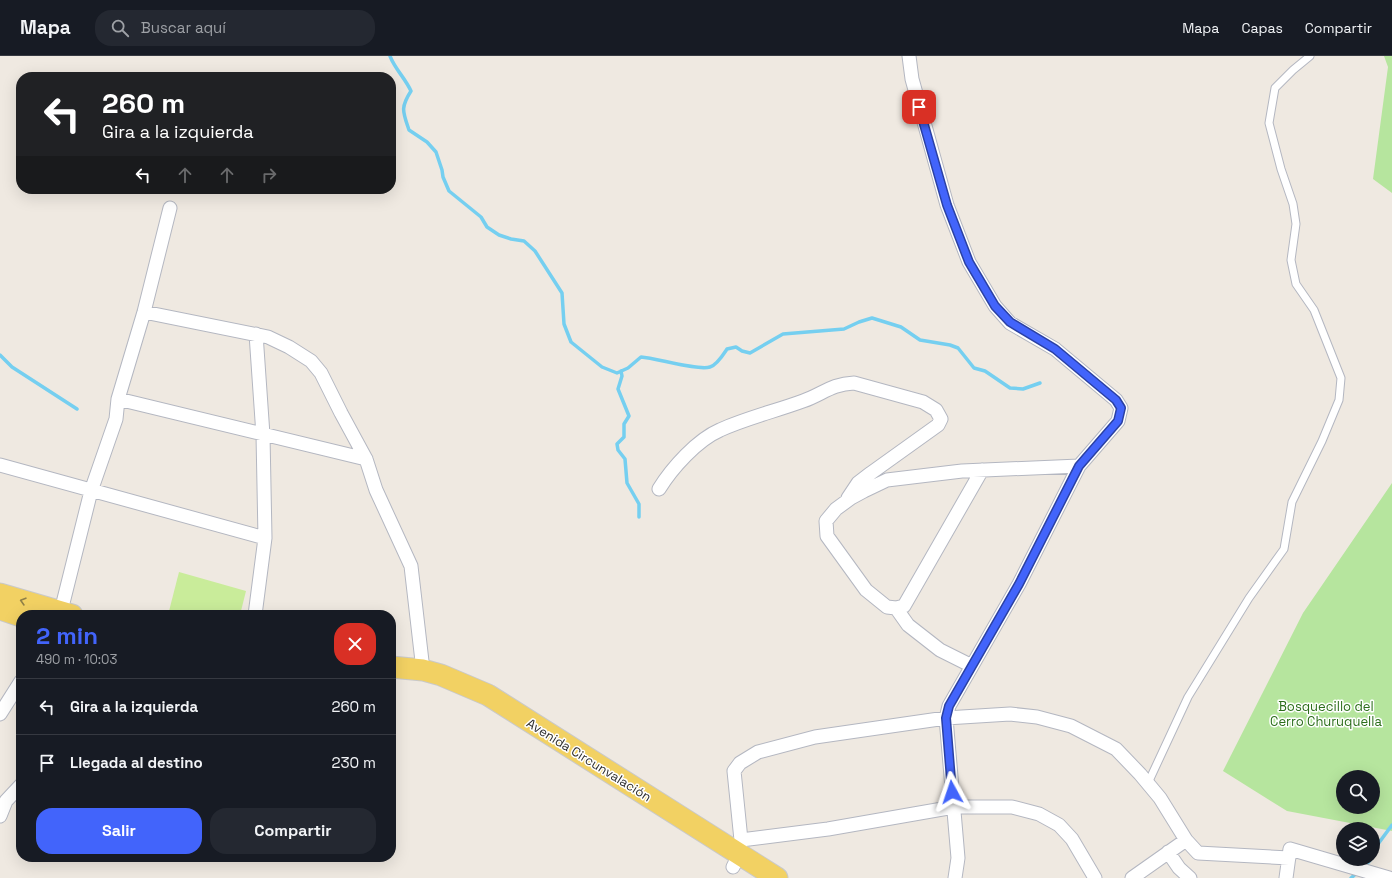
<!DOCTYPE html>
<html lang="es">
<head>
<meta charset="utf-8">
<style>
	:root { --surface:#171b24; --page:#242831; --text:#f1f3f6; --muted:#9ea1a6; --line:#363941; --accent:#4264fb }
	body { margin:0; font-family:"Space Grotesk",sans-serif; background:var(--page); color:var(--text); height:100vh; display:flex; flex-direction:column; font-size:15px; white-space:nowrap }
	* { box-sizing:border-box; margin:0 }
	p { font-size:13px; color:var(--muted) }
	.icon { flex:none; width:22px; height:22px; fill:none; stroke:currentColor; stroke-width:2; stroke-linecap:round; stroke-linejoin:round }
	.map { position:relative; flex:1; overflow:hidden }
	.drawer { position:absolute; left:16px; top:554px; width:380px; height:252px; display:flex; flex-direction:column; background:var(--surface); border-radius:16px; box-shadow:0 4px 16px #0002 }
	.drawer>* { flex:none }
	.hud { position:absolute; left:16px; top:16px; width:380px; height:122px; border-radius:16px; box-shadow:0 4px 16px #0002; background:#202124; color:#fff; overflow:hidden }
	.controls { position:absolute; left:1336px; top:714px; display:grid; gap:8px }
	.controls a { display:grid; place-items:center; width:44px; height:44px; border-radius:50%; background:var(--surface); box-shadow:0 4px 16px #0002; font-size:20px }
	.pin { position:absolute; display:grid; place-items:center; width:34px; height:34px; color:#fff; margin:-17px; border-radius:8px; box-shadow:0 2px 6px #0006 }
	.me { position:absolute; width:44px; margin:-22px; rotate:355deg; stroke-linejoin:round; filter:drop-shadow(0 0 3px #0008) }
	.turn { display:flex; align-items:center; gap:14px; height:84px; padding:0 20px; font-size:18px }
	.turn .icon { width:52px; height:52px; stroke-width:2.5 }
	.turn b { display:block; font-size:28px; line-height:34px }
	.lanes { display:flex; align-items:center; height:38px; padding:0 20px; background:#0003; justify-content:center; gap:20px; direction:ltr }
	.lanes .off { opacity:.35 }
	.round { display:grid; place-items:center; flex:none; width:42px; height:42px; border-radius:16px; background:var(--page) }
	.overview { display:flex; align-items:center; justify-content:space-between; height:68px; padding:0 20px }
	h1 { font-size:24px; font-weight:700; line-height:30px; color:var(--accent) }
	.primary-button { display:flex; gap:8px; margin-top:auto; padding:8px 20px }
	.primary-button a { flex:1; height:46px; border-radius:16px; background:var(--accent); color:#fff; font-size:16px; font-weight:700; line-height:46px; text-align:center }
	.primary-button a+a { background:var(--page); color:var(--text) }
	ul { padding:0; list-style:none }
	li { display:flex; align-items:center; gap:12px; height:56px; padding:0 20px; border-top:1px solid var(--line) }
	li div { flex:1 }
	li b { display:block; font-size:15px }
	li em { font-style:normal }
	header { display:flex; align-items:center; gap:24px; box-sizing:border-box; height:56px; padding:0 20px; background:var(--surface); border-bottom:1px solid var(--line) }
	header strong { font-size:19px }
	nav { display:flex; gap:22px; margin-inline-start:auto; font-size:14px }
	.search { width:280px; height:36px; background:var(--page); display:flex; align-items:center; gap:10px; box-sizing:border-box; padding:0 14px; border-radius:16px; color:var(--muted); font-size:15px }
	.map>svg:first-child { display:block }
	.green { fill:#b6e59e; fill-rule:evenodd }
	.pitch { fill:#c9ec9a }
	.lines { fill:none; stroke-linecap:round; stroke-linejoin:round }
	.stream { stroke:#75cff0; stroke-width:3.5 }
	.lane-casing { stroke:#b4b7c1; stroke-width:9 }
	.street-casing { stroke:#b4b7c1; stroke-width:15 }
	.primary-casing { stroke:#c9c9c9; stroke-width:23 }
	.lane { stroke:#fff; stroke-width:7 }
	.street { stroke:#fff; stroke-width:13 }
	.primary { stroke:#f2d163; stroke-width:21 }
	.oneway { stroke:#908048 }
	.route-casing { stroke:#2b41a3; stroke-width:10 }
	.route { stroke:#4264fb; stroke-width:7 }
	.labels { text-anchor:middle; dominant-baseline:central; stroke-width:3; stroke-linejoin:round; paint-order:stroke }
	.park-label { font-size:13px; fill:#2c6e1b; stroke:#fff }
	.street-label { font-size:13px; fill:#2e2e2e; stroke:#fff }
</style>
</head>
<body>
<header>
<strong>Mapa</strong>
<div class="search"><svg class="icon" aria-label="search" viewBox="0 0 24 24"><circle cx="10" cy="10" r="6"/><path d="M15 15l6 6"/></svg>Buscar aquí</div>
<nav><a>Mapa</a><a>Capas</a><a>Compartir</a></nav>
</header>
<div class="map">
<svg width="1392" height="822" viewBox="0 0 1392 822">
	<rect width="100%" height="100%" fill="#efe9e1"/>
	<!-- green -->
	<path class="green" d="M1384,0H1392V137L1373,123L1388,11Z
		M1392,427V775L1287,755L1223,715L1303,557ZM1343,721H1373V751H1343Z"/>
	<!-- pitch -->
	<path class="pitch" d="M179,516L246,535L240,559H168Z"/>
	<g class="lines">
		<!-- stream -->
		<path class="stream" d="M390,0C395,13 405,22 411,35C400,52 403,56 409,74L427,86L436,96L442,114L443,121L449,135L481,161L487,171L499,179L511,183L524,185L535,195L562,237L564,268L571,286L602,311L617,317L628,312L641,301C656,302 698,315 710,311C717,309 723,299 727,293L736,291L742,295L750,297L783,278L844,273L859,266L872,262L901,271L920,284L950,289L958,292L974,312L985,315L1010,332L1023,333L1040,327
			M0,299L12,311L77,353
			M621,315L622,320L618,333L629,360L624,368V381L617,388L618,394L625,403L627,427L639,448V461
			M1373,799L1378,788L1392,769
			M1364,811L1371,803
			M1351,822L1358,816"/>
		<!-- lane casing -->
		<g class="lane-casing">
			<path id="lane" d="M1148,727L1188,641L1249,542L1284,493L1292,446L1322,385L1339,344L1341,322L1314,254L1296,228L1291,204L1296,168L1293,148L1281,113L1269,67L1275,32L1293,14L1310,0"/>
		</g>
		<!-- street casing -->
		<g class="street-casing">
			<path id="street" d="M909,0L912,23L947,149L969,206L995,250L1010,267L1055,293L1116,344L1121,352L1118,365L1079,410L1019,528L949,650L946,662L958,802L955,822
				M144,256L268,281L289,291L311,305L321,317L341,357L366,403L376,434L411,510L423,614
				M118,343L366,403
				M0,409L265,482
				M982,414L904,550L896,552L887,551L866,534L827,480L826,465L836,453L851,442L864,435L887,424L962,415L1079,410
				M659,433C672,412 697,384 720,374C746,362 776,355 803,345C823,338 831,328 854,327L923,346L936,354L941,363L938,369L871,417L858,427L848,442
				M896,552L908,569L940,594L972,610
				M60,559L91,435L116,363L118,343L144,256L170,152
				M255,559L265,482L263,379L256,278
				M0,658L21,625
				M0,760L6,745L21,729
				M741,784L828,773L954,751H1012L1039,758L1059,769L1072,783L1095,822
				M1168,796L1179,812L1190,822
				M733,811L739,799L741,784L734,715L740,707L758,696L815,681L946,662L1010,658L1037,661L1071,670L1116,693L1140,718L1160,742L1186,784L1198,797L1289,802
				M1132,822L1186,784
				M1286,822L1290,793L1389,822"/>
		</g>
		<!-- primary casing -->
		<g class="primary-casing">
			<path id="primary" d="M0,538L72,559
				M0,553L21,560
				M391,611L423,614L441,619L488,639L777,822"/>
		</g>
		<!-- lane -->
		<use href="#lane" class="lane"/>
		<!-- street -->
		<use href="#street" class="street"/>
		<!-- primary -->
		<use href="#primary" class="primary"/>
	</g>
	<!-- one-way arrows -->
	<defs><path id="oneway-chevron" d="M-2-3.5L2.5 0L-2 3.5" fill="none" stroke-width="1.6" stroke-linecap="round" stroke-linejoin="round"/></defs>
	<use class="oneway" href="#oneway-chevron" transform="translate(23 545) rotate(-164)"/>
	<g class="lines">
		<!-- route casing -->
		<g class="route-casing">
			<path id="route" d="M919,51L947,149L969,206L995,250L1010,266L1055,293L1116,344L1121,352L1118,365L1079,410L1019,528L949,650L946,662L952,736"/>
		</g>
		<!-- route -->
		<use href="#route" class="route"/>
	</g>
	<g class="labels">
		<!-- park labels -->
		<g class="park-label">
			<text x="1326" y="650">Bosquecillo del<tspan x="1326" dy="15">Cerro Churuquella</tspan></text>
		</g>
		<!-- street labels -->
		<g class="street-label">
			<text transform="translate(589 704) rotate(32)">Avenida Circunvalación</text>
		</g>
	</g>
</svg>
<div class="controls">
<a><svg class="icon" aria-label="search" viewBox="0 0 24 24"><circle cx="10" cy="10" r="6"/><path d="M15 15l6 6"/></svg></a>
<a><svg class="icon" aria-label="layers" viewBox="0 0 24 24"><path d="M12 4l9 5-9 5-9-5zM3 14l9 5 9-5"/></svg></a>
</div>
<div class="pin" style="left:919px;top:51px;background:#d93025"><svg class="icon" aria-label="arrive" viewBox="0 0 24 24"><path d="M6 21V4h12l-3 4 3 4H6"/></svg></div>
<svg class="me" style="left:952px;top:736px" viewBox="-20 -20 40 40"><path d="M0-17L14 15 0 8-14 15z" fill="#4264fb" stroke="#fff" stroke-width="4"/></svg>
<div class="hud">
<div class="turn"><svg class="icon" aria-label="left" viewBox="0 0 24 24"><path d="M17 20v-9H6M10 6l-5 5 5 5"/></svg><div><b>260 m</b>Gira a la izquierda</div></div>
<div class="lanes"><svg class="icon" aria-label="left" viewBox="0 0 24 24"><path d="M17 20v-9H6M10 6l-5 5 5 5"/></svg><svg class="icon off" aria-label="ahead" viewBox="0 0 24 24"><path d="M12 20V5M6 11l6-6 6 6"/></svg><svg class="icon off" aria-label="ahead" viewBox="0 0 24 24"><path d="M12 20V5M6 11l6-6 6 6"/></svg><svg class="icon off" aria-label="right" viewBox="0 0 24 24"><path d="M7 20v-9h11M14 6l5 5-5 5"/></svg></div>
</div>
<section class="drawer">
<div class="overview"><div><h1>2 min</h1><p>490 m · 10:03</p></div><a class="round" style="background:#d93025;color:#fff"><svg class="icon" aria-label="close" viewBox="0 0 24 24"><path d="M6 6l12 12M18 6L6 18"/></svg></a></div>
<ul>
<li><svg class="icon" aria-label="left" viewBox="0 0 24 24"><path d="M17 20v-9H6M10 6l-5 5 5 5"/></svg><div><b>Gira a la izquierda</b></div><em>260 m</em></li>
<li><svg class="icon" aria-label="arrive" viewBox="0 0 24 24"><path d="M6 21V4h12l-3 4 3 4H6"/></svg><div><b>Llegada al destino</b></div><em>230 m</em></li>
</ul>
<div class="primary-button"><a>Salir</a><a>Compartir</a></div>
</section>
</div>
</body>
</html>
